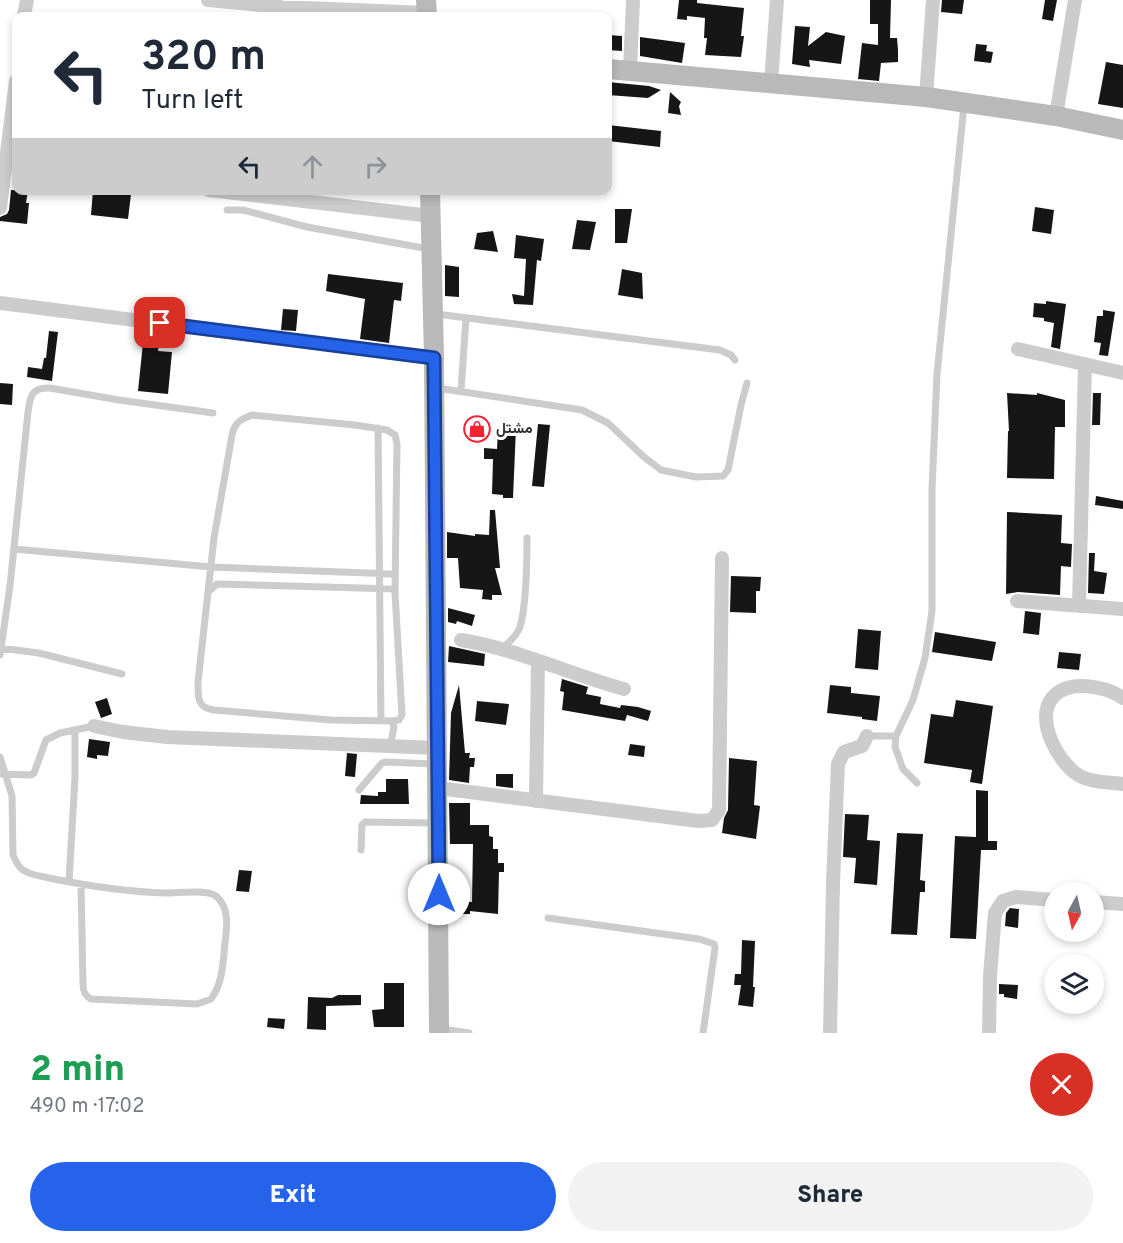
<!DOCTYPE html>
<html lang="en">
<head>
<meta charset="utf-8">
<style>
	:root { --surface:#fff; --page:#f2f2f3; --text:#1f2937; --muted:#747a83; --accent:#2563eb }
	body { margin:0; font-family:Overpass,Vazirmatn,sans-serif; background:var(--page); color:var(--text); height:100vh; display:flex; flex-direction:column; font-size:22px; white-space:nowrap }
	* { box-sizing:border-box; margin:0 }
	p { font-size:20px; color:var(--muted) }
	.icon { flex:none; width:33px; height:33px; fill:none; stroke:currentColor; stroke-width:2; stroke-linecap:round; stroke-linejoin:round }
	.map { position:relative; height:1033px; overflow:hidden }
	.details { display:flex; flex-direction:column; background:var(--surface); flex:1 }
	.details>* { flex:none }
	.hud { position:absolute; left:12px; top:12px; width:600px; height:183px; border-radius:12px; box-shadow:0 3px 9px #0003; background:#fff; color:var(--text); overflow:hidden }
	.needle { width:39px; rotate:188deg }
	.tools { position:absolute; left:1044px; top:882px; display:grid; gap:12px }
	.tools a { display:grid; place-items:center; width:60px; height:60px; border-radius:50%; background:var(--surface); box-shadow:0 3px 9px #0003; font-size:30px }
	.pin { position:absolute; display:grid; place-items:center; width:51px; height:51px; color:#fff; margin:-26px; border-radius:12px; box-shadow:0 3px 9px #0006 }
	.me { position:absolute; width:66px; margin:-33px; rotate:0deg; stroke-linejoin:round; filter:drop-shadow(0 0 4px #0008) }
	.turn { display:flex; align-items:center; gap:21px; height:126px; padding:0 30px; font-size:27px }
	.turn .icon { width:78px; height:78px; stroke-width:2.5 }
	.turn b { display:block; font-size:42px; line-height:51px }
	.lanes { display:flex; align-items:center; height:57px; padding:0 30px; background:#0003; justify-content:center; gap:30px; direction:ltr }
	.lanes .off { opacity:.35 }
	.round { display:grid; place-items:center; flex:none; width:63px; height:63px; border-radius:32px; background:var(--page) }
	.headline { display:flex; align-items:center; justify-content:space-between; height:102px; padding:0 30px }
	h1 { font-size:36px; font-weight:800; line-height:45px; color:#1e9e55 }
	.cta { display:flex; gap:12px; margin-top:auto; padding:12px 30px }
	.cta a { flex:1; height:69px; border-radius:36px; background:var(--accent); color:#fff; font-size:24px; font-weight:800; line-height:69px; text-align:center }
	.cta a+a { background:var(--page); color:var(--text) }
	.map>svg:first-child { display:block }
	.building { fill:#161616 }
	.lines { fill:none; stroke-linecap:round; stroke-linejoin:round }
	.lane { stroke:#ccc; stroke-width:7 }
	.street { stroke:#ccc; stroke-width:14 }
	.secondary { stroke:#b9b9b9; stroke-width:20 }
	.route-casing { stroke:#184099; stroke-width:15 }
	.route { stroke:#2563eb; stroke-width:10 }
	.labels { text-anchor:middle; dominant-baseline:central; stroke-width:6; stroke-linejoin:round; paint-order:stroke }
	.poi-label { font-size:15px; font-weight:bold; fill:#2f2f2f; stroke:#fff; text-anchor:start }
</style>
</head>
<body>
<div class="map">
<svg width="1123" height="1033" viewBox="0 0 1123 1033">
	<rect width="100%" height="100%" fill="#fff"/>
	<!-- building -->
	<path class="building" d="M679,0H697V3L744,8L741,36H744L741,57L705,55L707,38H704L705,18L687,16V20L677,19Z
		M870,0H891L890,38H897L898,50V62L881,63L879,81L858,79L862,43L878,45V24H870Z
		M942,0H964L962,14L941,12Z
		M1045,0H1057L1053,21L1042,19Z
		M795,26L810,27L808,46L826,32L845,36L841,64L809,60L810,67L792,64Z
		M608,35L622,36V51L608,50Z
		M640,37L685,43L682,63L640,56Z
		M976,44L987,45L986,51L993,52L991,63L974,61Z
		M1106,62L1123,65V108L1098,104Z
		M608,82L649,86L661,90L648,98L608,95Z
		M670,92L681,102L679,106L681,115L668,113Z
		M608,125L661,131L660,147L608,141Z
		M11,190H28L26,203H29L27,224L0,221V217L7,214L9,210Z
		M93,190L131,194L128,219L91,215Z
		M1035,207L1054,210L1051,234L1032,231Z
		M615,209H632L627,243H615Z
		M577,220L596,222L590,250L572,249Z
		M493,231L498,252L474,249L477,233Z
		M516,235L544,239L541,261L537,260L533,305L514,304L512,294L524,296L526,259L514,258Z
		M445,265L459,267V297L445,296Z
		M622,269L642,273L643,299L618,295Z
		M328,274L403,283L401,301L394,300L389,343L360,339L365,299L326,291Z
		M1046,301L1066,304L1060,349L1051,347L1054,323L1044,321V318L1033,317L1034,303L1046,304Z
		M283,309L298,310L296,331L281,330Z
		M1103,310L1115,312L1108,356L1099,355L1101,343L1094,342L1097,316H1103Z
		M49,331L58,332L52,381L27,377L28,367L42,369L44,358H46Z
		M143,343L159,344L158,351L172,352L168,394L138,391Z
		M0,383L13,384L12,405L0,404Z
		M1007,393L1037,395V393L1065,400V427H1055L1054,479L1007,478L1008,431H1009Z
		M1093,393H1101L1100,425H1092Z
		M538,424L550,425L544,487L532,486Z
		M498,427L516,428L513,498H503V495L492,494L493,459H484V448L497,449Z
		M1096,496L1123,501V509L1095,505Z
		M490,510H495L500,568H495L502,595H492V600L482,599L483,590L460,588L458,558H447V532L475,536V534L489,535Z
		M1007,512L1062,515L1061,543L1072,544L1071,567L1061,566L1060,595L1018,592L1006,594Z
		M1089,553H1095L1094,571L1107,573L1104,594L1088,593Z
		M731,576L761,577L760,591H756V613L730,612Z
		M448,608L475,615L472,626L457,621L456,624L448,622Z
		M1025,611L1041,613L1039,635L1023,633Z
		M858,629L881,631L878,670L855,668Z
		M935,632L996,642L992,661L932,652Z
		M449,646L485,654L484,666L448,662Z
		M1059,652L1081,654L1079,670L1057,668Z
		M562,679L588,687L586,694L601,697L600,704L620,708L621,705L638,707L651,711L648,721L627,715L625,721L562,710L564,692L560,691Z
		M459,685L465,753H470L469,758H475L474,767H470L469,783L449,780L451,713Z
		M830,685L851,687V693L880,696L877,721L862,719V717L827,713Z
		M107,698L112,714L101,718L95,702Z
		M956,700L993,706L982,784L970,782L972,770L924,763L931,714L953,717Z
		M477,701L509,704L506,725L475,721Z
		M89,739L110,742L108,756L97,755V759L87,757Z
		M630,744L645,746L644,757L628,755Z
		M347,753L357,754L355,777L345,776Z
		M729,758L757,761L754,805L760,806L756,839L722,833L724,818L728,810Z
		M496,774H513V788L496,786Z
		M386,779H408L409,804H360L361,795L378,796V792H386Z
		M976,790L988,791V841H997V850H981L976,939L950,938L955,836L976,837Z
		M449,803H470V825H489V836L493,837V849H498V863H504V872H499L498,914L470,911V914H450V902H472L473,844H450Z
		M845,814L869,815L867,840L880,841L877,885L854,883L856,858L843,857Z
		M897,833L923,834L920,880L925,881V892H920L917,935L891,934Z
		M239,870L252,871L249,892L236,891Z
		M1010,908L1019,909L1018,928L1005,926L1006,913Z
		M742,940L755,941L753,987H755L753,1007L738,1005L741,985H734L735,974H741Z
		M384,983H404V1027H374L372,1010L384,1009Z
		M999,984L1018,985L1017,999L1004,997V994H999Z
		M338,995H361V1005L326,1006V1030L307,1029L308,997L332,998Z
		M268,1018L285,1019L284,1029L267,1027Z"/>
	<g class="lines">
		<!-- lane -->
		<path class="lane" d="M227,210H243L307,227L429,249
			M436,314L720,350L731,355L735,360
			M437,388L582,410L608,423L644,457L661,470L696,477L723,476L728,470L741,405L747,383
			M461,391L466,318
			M378,428L381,721
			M14,549L211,567L395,574
			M209,591L217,584L395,589
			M0,648L39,653L122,674
			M502,649C509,642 517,636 520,627C526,606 527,561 527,538
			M0,655L10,586L28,412C30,396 32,387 50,388L119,400L213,413
			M867,736H896
			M390,746L394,727L392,721L331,720L214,710C197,708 198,697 198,682L214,538L232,435C235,422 240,420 252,415L355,425L387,430L395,435L397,444L395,593L402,715L399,720L392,721
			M0,757L12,796L13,855C16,861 17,866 23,870C30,875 41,876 49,878C88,886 127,892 167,893C179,893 207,889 216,896C230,908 227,927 225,943C223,962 223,983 211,999L197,1004L91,999C85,996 83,992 83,984L81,884
			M0,774L31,775L34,773L46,740L60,733L94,726
			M917,783L903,769L895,747L896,736L913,700L925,658L932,611V489L937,374L964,105
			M359,790L382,763L386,762L435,764
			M361,850L362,825L365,822L436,823
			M69,882L75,777V730
			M441,894L467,895
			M548,918L699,939L714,944L715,948L703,1033
			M442,1029L469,1033"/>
		<!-- street -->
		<path class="street" d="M208,0L282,7L427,13
			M24,16L27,0
			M630,70L633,0
			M771,83L777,0
			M926,97L933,0
			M1056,116L1075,0
			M209,190L431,216
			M0,208L16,81
			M0,303L434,358
			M1018,349L1123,373
			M1017,601L1123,609
			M1079,606L1085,364
			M461,640C517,649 569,674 624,689
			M1123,698C1105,686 1069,679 1053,697C1033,719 1060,767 1082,777C1094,783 1110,782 1123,784
			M94,726L123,732L167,737L437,748
			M438,788L698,821L712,820L719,810L722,558
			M536,801L538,661
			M1094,902L1123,904
			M830,1033L833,883L838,764L844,752L862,746L867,736
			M989,1033L990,976L995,913L1003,901L1016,897L1054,900"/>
		<!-- secondary -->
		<path class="secondary" d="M426,0L427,16
			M608,69L926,97L1056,116L1123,130
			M430,190L434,358L439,1033"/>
	</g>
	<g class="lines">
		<!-- route casing -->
		<g class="route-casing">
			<path id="route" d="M160,323L434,358L439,894"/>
		</g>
		<!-- route -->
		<use href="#route" class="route"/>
	</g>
	<!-- icons -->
	<defs>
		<g id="shop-ring" transform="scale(1.35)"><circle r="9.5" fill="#fff" stroke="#f42333" stroke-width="1.5"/><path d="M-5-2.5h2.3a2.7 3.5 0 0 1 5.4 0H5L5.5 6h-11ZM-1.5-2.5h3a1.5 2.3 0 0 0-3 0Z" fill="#f42333"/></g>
	</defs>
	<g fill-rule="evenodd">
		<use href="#shop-ring" x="477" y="429"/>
	</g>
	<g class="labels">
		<!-- poi labels -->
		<g class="poi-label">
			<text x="496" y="429">مشتل</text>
		</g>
	</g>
</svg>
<div class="tools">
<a><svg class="needle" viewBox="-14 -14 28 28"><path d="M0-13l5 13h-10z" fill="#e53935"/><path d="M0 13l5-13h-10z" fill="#747a83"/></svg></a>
<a><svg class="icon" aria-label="layers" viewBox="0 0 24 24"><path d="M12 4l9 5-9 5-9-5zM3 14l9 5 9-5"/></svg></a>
</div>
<div class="pin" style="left:160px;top:323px;background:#d93025"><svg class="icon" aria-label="arrive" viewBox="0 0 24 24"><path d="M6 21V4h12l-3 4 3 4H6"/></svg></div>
<svg class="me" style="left:439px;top:894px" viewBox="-20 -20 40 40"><circle r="19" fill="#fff"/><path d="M0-13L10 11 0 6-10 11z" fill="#2563eb"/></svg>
<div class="hud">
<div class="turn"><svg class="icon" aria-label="left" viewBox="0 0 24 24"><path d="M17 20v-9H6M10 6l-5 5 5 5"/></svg><div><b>320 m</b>Turn left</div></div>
<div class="lanes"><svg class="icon" aria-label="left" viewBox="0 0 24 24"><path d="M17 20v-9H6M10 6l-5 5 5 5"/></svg><svg class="icon off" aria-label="ahead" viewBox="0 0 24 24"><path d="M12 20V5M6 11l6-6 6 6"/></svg><svg class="icon off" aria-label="right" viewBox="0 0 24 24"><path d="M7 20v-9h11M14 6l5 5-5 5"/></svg></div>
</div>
</div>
<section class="details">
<div class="headline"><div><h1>2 min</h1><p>490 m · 17:02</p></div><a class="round" style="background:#d93025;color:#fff"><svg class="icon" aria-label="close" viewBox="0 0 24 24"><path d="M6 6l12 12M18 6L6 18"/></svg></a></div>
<div class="cta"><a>Exit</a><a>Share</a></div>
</section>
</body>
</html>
